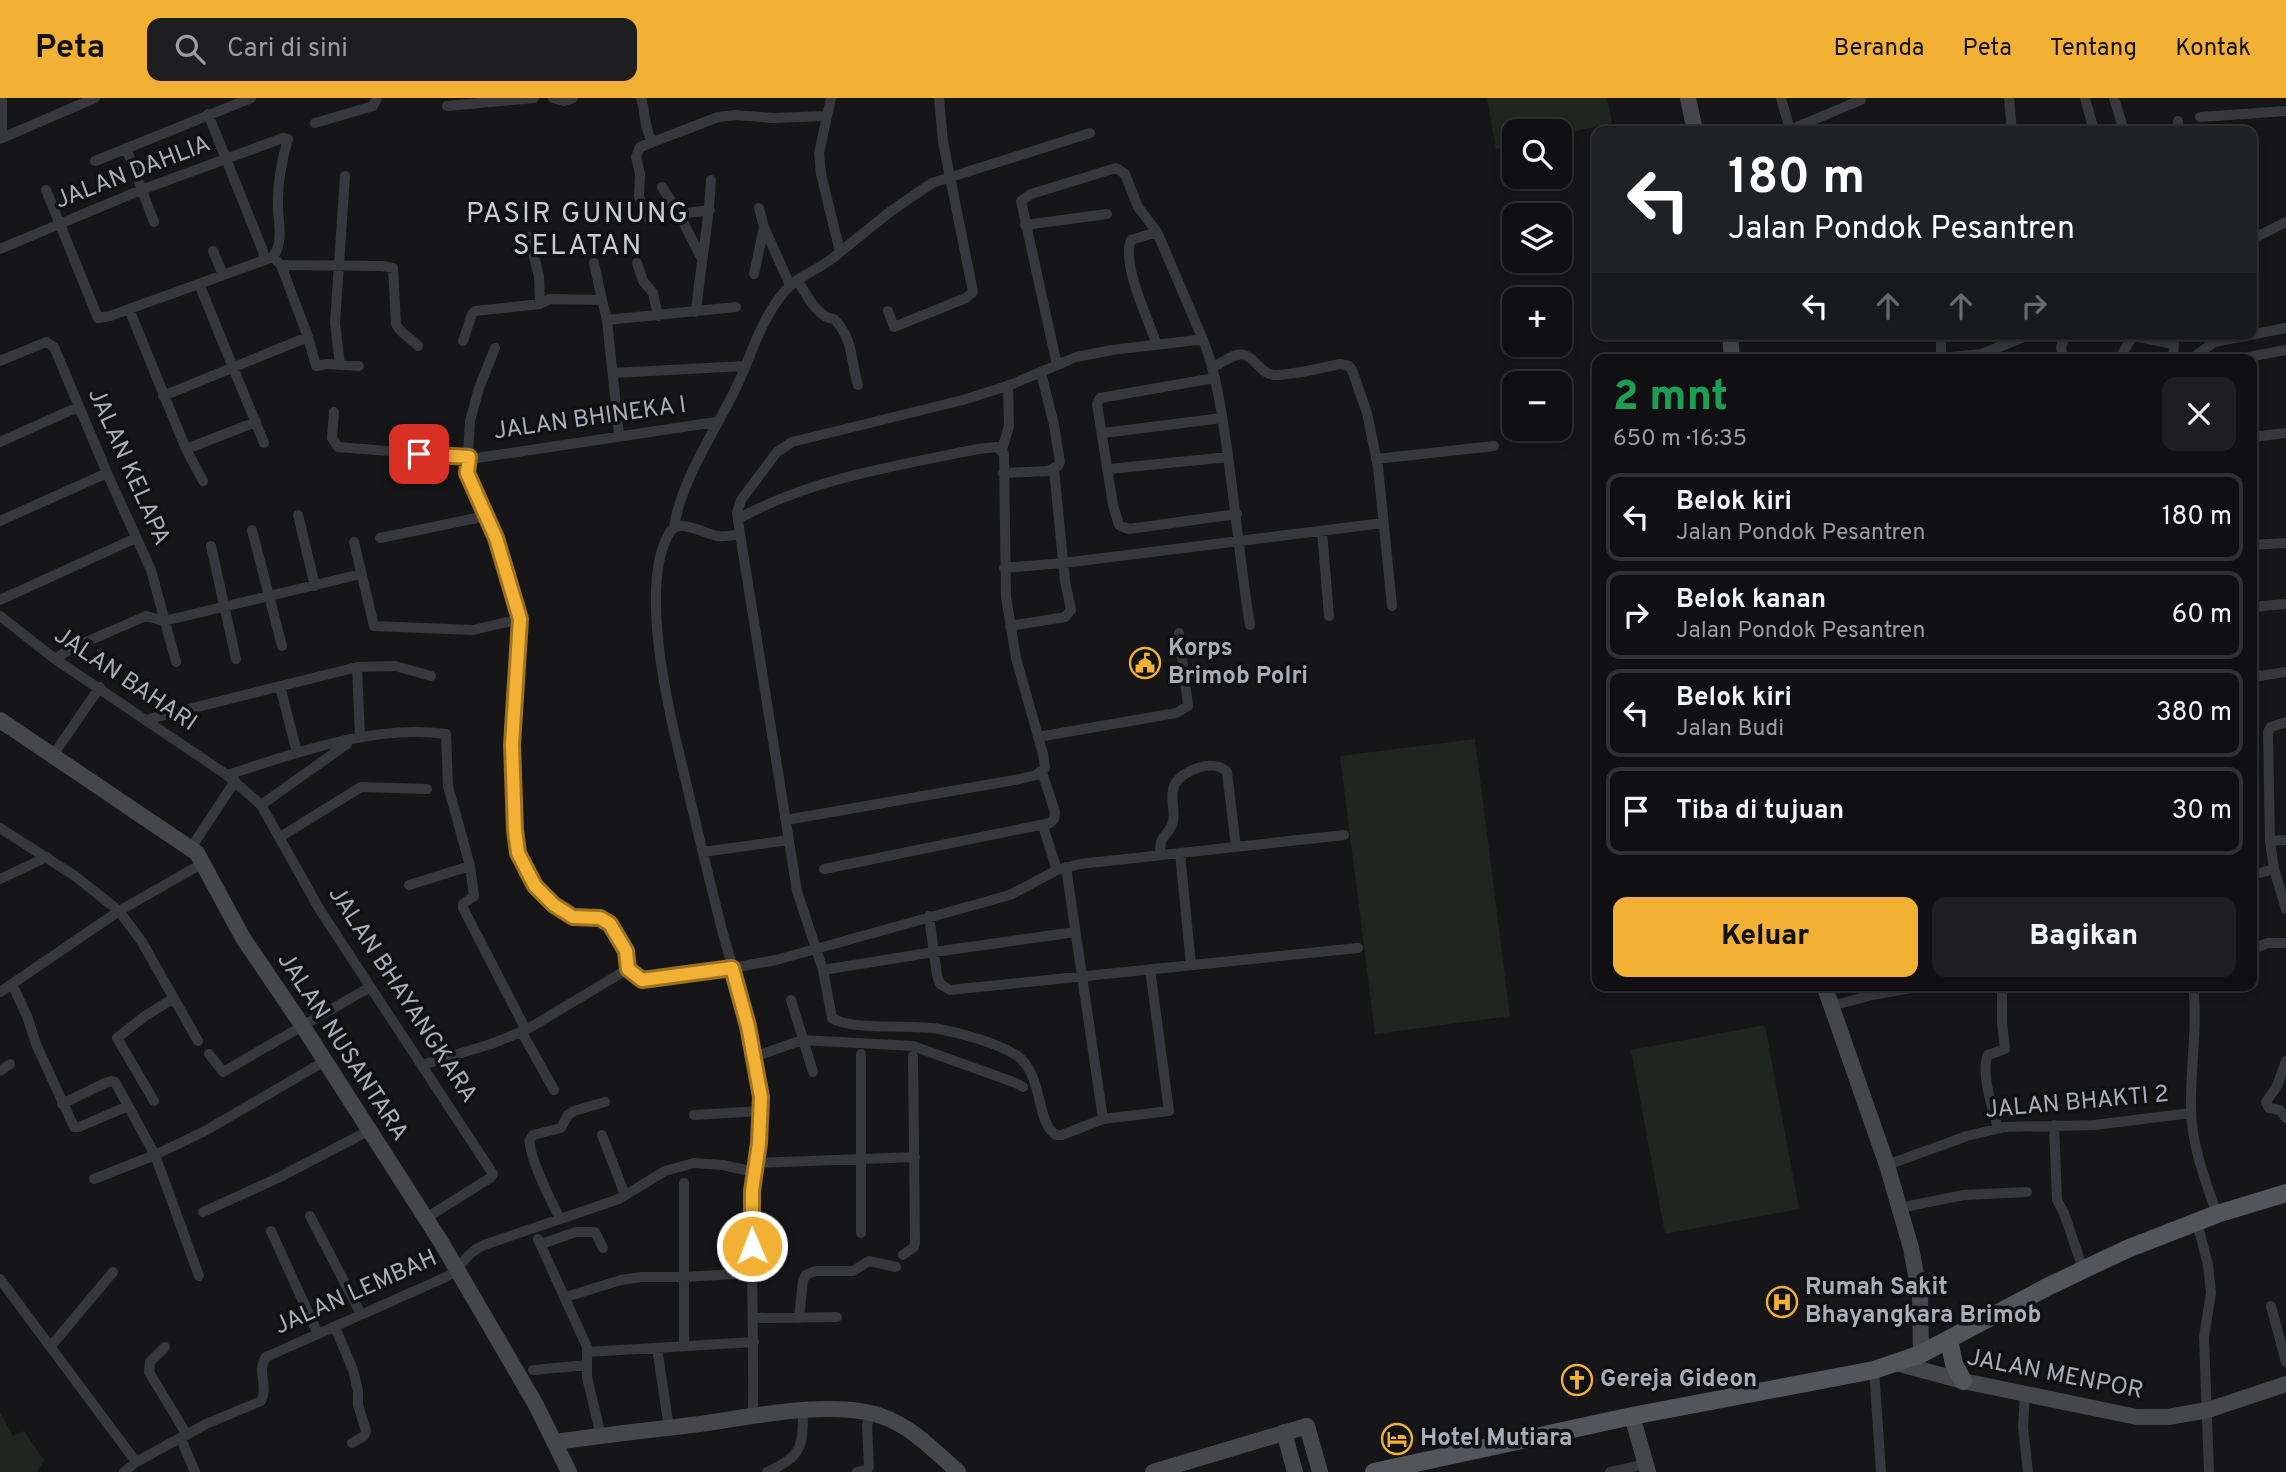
<!DOCTYPE html>
<html lang="id">
<head>
<meta charset="utf-8">
<style>
	:root { --surface:#101012; --page:#1e1e20; --text:#f1f3f6; --muted:#9c9d9f; --line:#303032; --accent:#f2b134 }
	body { margin:0; font-family:Overpass,sans-serif; background:var(--page); color:var(--text); height:100vh; display:flex; flex-direction:column; font-size:26px; white-space:nowrap }
	* { box-sizing:border-box; margin:0 }
	p { font-size:23px; color:var(--muted) }
	.icon { flex:none; width:38px; height:38px; fill:none; stroke:currentColor; stroke-width:2; stroke-linecap:round; stroke-linejoin:round }
	.map { position:relative; flex:1; overflow:hidden }
	.sheet { position:absolute; left:1592px; top:256px; width:665px; height:637px; display:flex; flex-direction:column; background:var(--surface); border-radius:14px; box-shadow:0 4px 10px #0003,0 0 0 2px var(--line) }
	.sheet>* { flex:none }
	.guide { position:absolute; left:1592px; top:28px; width:665px; height:214px; border-radius:14px; box-shadow:0 4px 10px #0003,0 0 0 2px var(--line); background:#202124; color:#fff; overflow:hidden }
	.controls { position:absolute; left:1502px; top:21px; display:grid; gap:14px }
	.controls a { display:grid; place-items:center; width:70px; height:70px; border-radius:14px; background:var(--surface); box-shadow:0 4px 10px #0003,0 0 0 2px var(--line); font-size:35px }
	.pin { position:absolute; display:grid; place-items:center; width:60px; height:60px; color:#fff; margin:-30px; border-radius:14px; box-shadow:0 4px 10px #0006 }
	.me { position:absolute; width:77px; margin:-38px; rotate:359deg; stroke-linejoin:round; filter:drop-shadow(0 0 5px #0008) }
	.turn { display:flex; align-items:center; gap:24px; height:147px; padding:0 21px; font-size:32px }
	.turn .icon { width:91px; height:91px; stroke-width:2.5 }
	.turn b { display:block; font-size:49px; line-height:60px }
	.lanes { display:flex; align-items:center; height:66px; padding:0 21px; background:#0003; justify-content:center; gap:35px; direction:ltr }
	.lanes .off { opacity:.35 }
	.round { display:grid; place-items:center; flex:none; width:74px; height:74px; border-radius:14px; background:var(--page) }
	.headline { display:flex; align-items:center; justify-content:space-between; height:119px; padding:0 21px }
	h1 { font-size:42px; font-weight:800; line-height:52px; color:#1e9e55 }
	.action { display:flex; gap:14px; margin-top:auto; padding:14px 21px }
	.action a { flex:1; height:80px; border-radius:14px; background:var(--accent); color:#111; font-size:28px; font-weight:800; line-height:80px; text-align:center }
	.action a+a { background:var(--page); color:var(--text) }
	ul { padding:0; list-style:none }
	li { display:flex; align-items:center; gap:21px; height:88px; margin:0 14px 10px; padding:0 7px; border:4px solid var(--line); border-radius:14px }
	li div { flex:1 }
	li b { display:block; font-size:26px }
	li em { font-style:normal }
	header { display:flex; align-items:center; gap:42px; box-sizing:border-box; height:98px; padding:0 35px; background:var(--accent); color:#111 }
	header strong { font-size:33px }
	nav { display:flex; gap:38px; margin-inline-start:auto; font-size:24px }
	.search { width:490px; height:63px; background:var(--page); display:flex; align-items:center; gap:18px; box-sizing:border-box; padding:0 24px; border-radius:14px; color:var(--muted); font-size:26px }
	.map>svg:first-child { display:block }
	.green { fill:#1e261f }
	.lines { fill:none; stroke-linecap:round; stroke-linejoin:round }
	.street { stroke:#37383d; stroke-width:10 }
	.secondary { stroke:#45474d; stroke-width:16 }
	.primary { stroke:#53555c; stroke-width:18 }
	.route-casing { stroke:#9d7322; stroke-width:18 }
	.route { stroke:#f2b134; stroke-width:12 }
	.labels { text-anchor:middle; dominant-baseline:central; stroke-width:7; stroke-linejoin:round; paint-order:stroke }
	.street-label { font-size:24px; fill:#a8adb8; stroke:#111113 }
	.poi-label { font-size:24px; font-weight:bold; fill:#a8adb8; stroke:#111113; text-anchor:start }
	.quarter-label { font-size:28px; letter-spacing:2px; fill:#c9ccd4; stroke:#111113 }
</style>
</head>
<body>
<header>
<strong>Peta</strong>
<div class="search"><svg class="icon" aria-label="search" viewBox="0 0 24 24"><circle cx="10" cy="10" r="6"/><path d="M15 15l6 6"/></svg>Cari di sini</div>
<nav><a>Beranda</a><a>Peta</a><a>Tentang</a><a>Kontak</a></nav>
</header>
<div class="map">
<svg width="2286" height="1374" viewBox="0 0 2286 1374">
	<rect width="100%" height="100%" fill="#161618"/>
	<!-- green -->
	<path class="green" d="M1487,0H1607L1612,25L1559,37V33H1514V47L1496,51Z
		M1475,641L1510,918L1375,936L1340,658Z
		M1765,927L1799,1111L1665,1136L1631,952Z
		M0,1314L13,1338L24,1333L44,1362L37,1374H0Z"/>
	<g class="lines">
		<!-- street -->
		<path class="street" d="M553,0L564,3L573,0
			M641,0C645,12 645,34 652,42
			M1781,0L1789,28L1792,31L1861,2
			M2009,0L2012,33
			M2085,0L2094,33
			M2114,0L2124,33
			M447,8L534,0
			M208,16L263,153L264,161
			M2200,19L2286,13
			M2178,23L2179,33
			M315,25L373,8L377,0
			M2,40V0
			M0,41L95,0
			M126,50L154,124
			M95,63L251,0
			M662,89L679,116L701,159
			M46,92L98,220L110,218L273,159L281,167L308,239L316,268L327,266L359,268
			M759,110L764,129L790,187
			M679,116L710,112
			M645,119L639,98L640,76L636,59L640,49L718,19L735,17L773,20L826,18
			M1025,127L1107,116
			M1157,134L1131,142C1121,166 1149,223 1157,247
			M529,139L539,178L540,206
			M2252,141L2286,124
			M0,151L141,92L283,40L288,41C282,61 278,82 278,103C277,123 285,141 273,159
			M213,153L223,177
			M840,154L891,113L932,85L1090,35
			M594,165L602,202
			M637,165L643,183L653,195L658,218
			M281,167L382,168L393,170L396,226C401,237 411,239 418,248
			M754,176L764,129
			M797,182C806,195 817,220 834,221C854,241 850,262 858,287
			M199,186L264,345
			M129,211L186,351L203,383
			M888,213L894,229L966,200L973,194L943,44L939,0
			M696,214C700,170 709,126 711,82
			M607,222L736,209
			M2133,238L2174,246L2173,261
			M463,243L472,216L475,213L540,206L550,201L602,202L607,222L619,337
			M495,250L479,290L470,323L467,375L496,440L520,521L512,647L515,732L518,755L535,787L554,807L573,819L600,820L610,826L626,853L628,871L642,882L732,870L776,862L1010,797L1057,772L1080,766L1344,737
			M1941,259V245L1944,237
			M2173,260H2193L2214,244L2286,230
			M1932,261L1982,256L2031,236
			M2063,261L2061,249L2066,236
			M2119,261L2134,236
			M2238,261L2286,252
			M0,263L46,244L54,249L107,375L151,472L176,564
			M340,267L335,225L345,78
			M1057,267L1021,103L1031,96L1116,70L1125,76L1138,109L1157,134L1204,244
			M1212,270C1220,266 1228,259 1237,257C1254,253 1258,276 1274,277C1296,277 1319,270 1340,266L1349,268L1352,272L1367,315L1378,369L1392,508
			M613,275L745,268
			M1215,280L1100,300L1097,306L1113,407L1119,427L1129,431L1237,416
			M163,298L308,239
			M334,314L332,340L338,349L477,360L716,324
			M1103,335L1222,320
			M2252,339L2286,335
			M0,344L78,309
			M186,351L256,324
			M1002,352L1009,328L1008,287
			M1376,361L1494,348
			M1109,371L1228,359
			M1003,375L1048,373L1058,368L1060,364L1054,327L1041,275
			M298,417L315,488
			M738,421C812,380 896,368 978,351L997,349L1004,356L1006,499L1016,560L1043,656L1045,670L1036,677L1020,681L786,722
			M0,423L107,375
			M674,430C680,385 714,334 734,294C751,260 759,224 784,194C798,176 822,172 840,154L821,76L819,55L831,0
			M252,432L282,548
			M1322,433L1329,518
			M740,436C733,437 726,439 719,438C705,437 680,419 670,434C641,480 664,591 676,642C691,705 706,769 722,832C736,883 753,934 759,986C765,1027 752,1058 752,1096C751,1170 754,1244 753,1318
			M380,440L486,418
			M354,444L374,528L473,532L520,521
			M2252,447L2286,445
			M211,448L236,561
			M1004,470L1063,465L1383,425
			M0,502L136,440
			M2252,509L2286,506
			M0,518L55,561L227,677L261,707L320,812L493,1076L490,1080L426,1120
			M1010,528L1065,519L1071,512L1065,483L1054,371
			M55,561L72,550L146,518L164,523L361,476
			M357,569L360,639
			M2252,579L2286,574
			M280,588L297,655
			M145,622L357,569L395,568L431,578
			M2286,624L2271,629L2268,634L2270,743L2274,771L2286,811
			M1038,639L1176,615L1188,608L1179,535
			M53,657L100,589
			M227,677C296,655 373,626 446,636L448,688L470,768L474,798L463,806V810L526,932
			M261,707L347,646
			M1043,728L1057,772
			M0,730L75,778L119,813L142,844L198,943
			M280,739L361,689L427,691
			M2270,743L2286,742
			M191,750L235,683
			M703,754L789,742
			M1180,755L1191,867
			M1160,757C1160,736 1164,742 1172,727C1177,715 1169,701 1174,688C1181,672 1214,660 1227,674L1236,749
			M1066,769L1103,1021
			M824,771L1050,725L1054,721L1055,714L1042,674
			M2252,777L2274,771
			M0,781L47,759
			M409,787L470,768
			M929,818L937,877L940,886L950,892L1358,850
			M2252,851L2268,845H2286
			M1150,871L1169,1013L1103,1021L1062,1037H1056C1035,1024 1044,975 1016,957C997,945 961,935 939,931C913,926 851,933 832,920L823,872L797,793L740,436L737,415L741,402L777,354L792,344L963,302L1010,287L1076,259L1112,252L1197,242L1204,244C1216,276 1221,310 1226,344C1235,405 1240,466 1250,527
			M823,872L934,854L1075,834
			M12,886L27,918L36,946L74,1029H79L128,1008
			M2193,887C2198,928 2190,971 2191,1012C2192,1048 2205,1082 2217,1116
			M0,894L119,813L203,765
			M791,902L813,974
			M1831,908L1872,897L1928,887
			M521,933L554,992
			M209,956L223,974L370,889
			M861,956V1135
			M754,959L802,942L913,948L1016,985L1023,989
			M2286,963L2277,988L2266,1004L2269,1010L2280,1012L2286,1020
			M422,967L491,946L526,932L628,871
			M0,973L10,966
			M154,1003L117,940L145,918L174,900
			M62,1006L105,985L112,983L115,984L155,1057L199,1178
			M694,1017L761,1013
			M2054,1027L2057,1102L2064,1115L2083,1171
			M1998,1030C1993,1012 1980,974 1988,957L2005,951L2002,924V887
			M602,1037L625,1097
			M756,1065L915,1059
			M1887,1067L1967,1038L2005,1029L2094,1027L2191,1015
			M94,1081L155,1057L205,1033L325,963
			M684,1085V1248
			M1899,1110L1964,1097L2027,1094
			M203,1114L278,1080L370,1032
			M310,1118L361,1216
			M559,1119C551,1103 532,1065 530,1047C529,1041 530,1042 533,1037L561,1030L568,1017L574,1013L605,1004
			M2197,1124L2208,1167L2211,1195L2204,1239L2209,1374
			M271,1133L318,1236
			M538,1141L587,1249V1279L601,1338
			M541,1146L576,1134H595L603,1150
			M903,1157L914,1149L915,1144L913,958
			M0,1181L136,1364
			M566,1199L621,1182L641,1179H684L753,1175
			M2271,1208L2286,1264
			M753,1220L837,1219
			M799,1220L803,1182L806,1177L815,1173H853L869,1163L896,1169
			M335,1229L353,1272L358,1293V1307L366,1333L364,1338L352,1345
			M51,1248L113,1174
			M165,1249L150,1264L149,1274L187,1337
			M657,1250L669,1330
			M588,1254L754,1244
			M533,1272L587,1267
			M1874,1272L1881,1374
			M2025,1296L2023,1329L2028,1374
			M181,1341L195,1374
			M124,1374L136,1364L206,1326L261,1303C269,1288 256,1274 266,1259L446,1179C464,1169 463,1157 484,1147L619,1101L665,1073L694,1065L723,1067L754,1074
			M767,1374C802,1359 803,1348 803,1313
			M857,1374L867,1372L869,1369L867,1327L871,1314
			M1610,1374L1645,1366"/>
		<!-- secondary -->
		<path class="secondary" d="M1688,0L1695,33
			M1730,236L1732,261
			M0,622L197,755L243,840L302,927L441,1144L536,1307L569,1374
			M1824,887L1887,1067L1911,1150L1920,1198L1921,1256
			M1896,1265L1963,1283L2137,1319H2168L2208,1312L2286,1286
			M1632,1318L1648,1374
			M1284,1334L1295,1374
			M556,1344C604,1337 652,1332 700,1326C748,1319 836,1301 881,1318C911,1328 935,1353 958,1374
			M1153,1374L1307,1328L1320,1374"/>
		<!-- primary -->
		<path class="primary" d="M1949,1242L1954,1266L1963,1283
			M1374,1374L1632,1318L1874,1272L1921,1256L2049,1188L2127,1151L2217,1116L2286,1095"/>
	</g>
	<g class="lines">
		<!-- route casing -->
		<g class="route-casing">
			<path id="route" d="M419,356L469,359L467,375L496,440L520,521L512,647L515,732L518,755L535,788L554,807L573,819L600,820L610,826L626,853L628,871L642,882L732,870L748,928L761,999L759,1045L752,1093V1148"/>
		</g>
		<!-- route -->
		<use href="#route" class="route"/>
	</g>
	<!-- icons -->
	<defs>
		<g id="civic-ring" transform="scale(1.575)"><circle r="9.5" fill="#111113" stroke="#f2b134" stroke-width="1.5"/><path d="M-.6-6.5H3V-4.5H.6V-3L4-1V1h2V6H-6V1h2V-1L-.6-3ZM-1.2 2.5V6h2.4V2.5Z" fill="#f2b134"/></g>
		<g id="hospital-ring" transform="scale(1.575)"><circle r="9.5" fill="#111113" stroke="#f2b134" stroke-width="1.5"/><path d="M-5-5h3v3.5h4V-5h3V5h-3V1.5h-4V5h-3Z" fill="#f2b134"/></g>
		<g id="church-ring" transform="scale(1.575)"><circle r="9.5" fill="#111113" stroke="#f2b134" stroke-width="1.5"/><path d="M-1.2-6h2.4v3.5h3.3v2.4h-3.3V6h-2.4V-.1h-3.3v-2.4h3.3Z" fill="#f2b134"/></g>
		<g id="hotel-ring" transform="scale(1.575)"><circle r="9.5" fill="#111113" stroke="#f2b134" stroke-width="1.5"/><path d="M-6-4.5h1.5V1H6V5H4.5V3h-9V5H-6ZM-4 0a1.8 1.8 0 1 1 3.6 0ZM.5 0V-2.5h3Q6-2.5 6 0Z" fill="#f2b134"/></g>
	</defs>
	<g fill-rule="evenodd">
		<use href="#civic-ring" x="1145" y="565"/>
		<use href="#hospital-ring" x="1782" y="1204"/>
		<use href="#church-ring" x="1577" y="1282"/>
		<use href="#hotel-ring" x="1397" y="1341"/>
	</g>
	<g class="labels">
		<!-- street labels -->
		<g class="street-label">
			<text transform="translate(133 75) rotate(-21)">JALAN DAHLIA</text>
			<text transform="translate(590 321) rotate(-8)">JALAN BHINEKA I</text>
			<text transform="translate(128 369) rotate(66)">JALAN KELAPA</text>
			<text transform="translate(125 582) rotate(34)">JALAN BAHARI</text>
			<text transform="translate(402 897) rotate(57)">JALAN BHAYANGKARA</text>
			<text transform="translate(342 949) rotate(57)">JALAN NUSANTARA</text>
			<text transform="translate(2077 1005) rotate(-5)">JALAN BHAKTI 2</text>
			<text transform="translate(356 1195) rotate(-24)">JALAN LEMBAH</text>
			<text transform="translate(2055 1277) rotate(11)">JALAN MENPOR</text>
		</g>
		<!-- poi labels -->
		<g class="poi-label">
			<text x="1168" y="551">Korps<tspan x="1168" dy="28">Brimob Polri</tspan></text>
			<text x="1805" y="1190">Rumah Sakit<tspan x="1805" dy="28">Bhayangkara Brimob</tspan></text>
			<text x="1600" y="1282">Gereja Gideon</text>
			<text x="1420" y="1341">Hotel Mutiara</text>
		</g>
		<!-- quarter labels -->
		<g class="quarter-label">
			<text x="578" y="117">PASIR GUNUNG<tspan x="578" dy="32">SELATAN</tspan></text>
		</g>
	</g>
</svg>
<div class="controls">
<a><svg class="icon" aria-label="search" viewBox="0 0 24 24"><circle cx="10" cy="10" r="6"/><path d="M15 15l6 6"/></svg></a>
<a><svg class="icon" aria-label="layers" viewBox="0 0 24 24"><path d="M12 4l9 5-9 5-9-5zM3 14l9 5 9-5"/></svg></a>
<a>+</a>
<a>−</a>
</div>
<div class="pin" style="left:419px;top:356px;background:#d93025"><svg class="icon" aria-label="arrive" viewBox="0 0 24 24"><path d="M6 21V4h12l-3 4 3 4H6"/></svg></div>
<svg class="me" style="left:752px;top:1148px" viewBox="-20 -20 40 40"><circle r="17" fill="#f2b134" stroke="#fff" stroke-width="3"/><path d="M0-11L8 9 0 5-8 9z" fill="#fff"/></svg>
<div class="guide">
<div class="turn"><svg class="icon" aria-label="left" viewBox="0 0 24 24"><path d="M17 20v-9H6M10 6l-5 5 5 5"/></svg><div><b>180 m</b>Jalan Pondok Pesantren</div></div>
<div class="lanes"><svg class="icon" aria-label="left" viewBox="0 0 24 24"><path d="M17 20v-9H6M10 6l-5 5 5 5"/></svg><svg class="icon off" aria-label="ahead" viewBox="0 0 24 24"><path d="M12 20V5M6 11l6-6 6 6"/></svg><svg class="icon off" aria-label="ahead" viewBox="0 0 24 24"><path d="M12 20V5M6 11l6-6 6 6"/></svg><svg class="icon off" aria-label="right" viewBox="0 0 24 24"><path d="M7 20v-9h11M14 6l5 5-5 5"/></svg></div>
</div>
<section class="sheet">
<div class="headline"><div><h1>2 mnt</h1><p>650 m · 16:35</p></div><a class="round"><svg class="icon" aria-label="close" viewBox="0 0 24 24"><path d="M6 6l12 12M18 6L6 18"/></svg></a></div>
<ul>
<li><svg class="icon" aria-label="left" viewBox="0 0 24 24"><path d="M17 20v-9H6M10 6l-5 5 5 5"/></svg><div><b>Belok kiri</b><p>Jalan Pondok Pesantren</p></div><em>180 m</em></li>
<li><svg class="icon" aria-label="right" viewBox="0 0 24 24"><path d="M7 20v-9h11M14 6l5 5-5 5"/></svg><div><b>Belok kanan</b><p>Jalan Pondok Pesantren</p></div><em>60 m</em></li>
<li><svg class="icon" aria-label="left" viewBox="0 0 24 24"><path d="M17 20v-9H6M10 6l-5 5 5 5"/></svg><div><b>Belok kiri</b><p>Jalan Budi</p></div><em>380 m</em></li>
<li><svg class="icon" aria-label="arrive" viewBox="0 0 24 24"><path d="M6 21V4h12l-3 4 3 4H6"/></svg><div><b>Tiba di tujuan</b></div><em>30 m</em></li>
</ul>
<div class="action"><a>Keluar</a><a>Bagikan</a></div>
</section>
</div>
</body>
</html>
